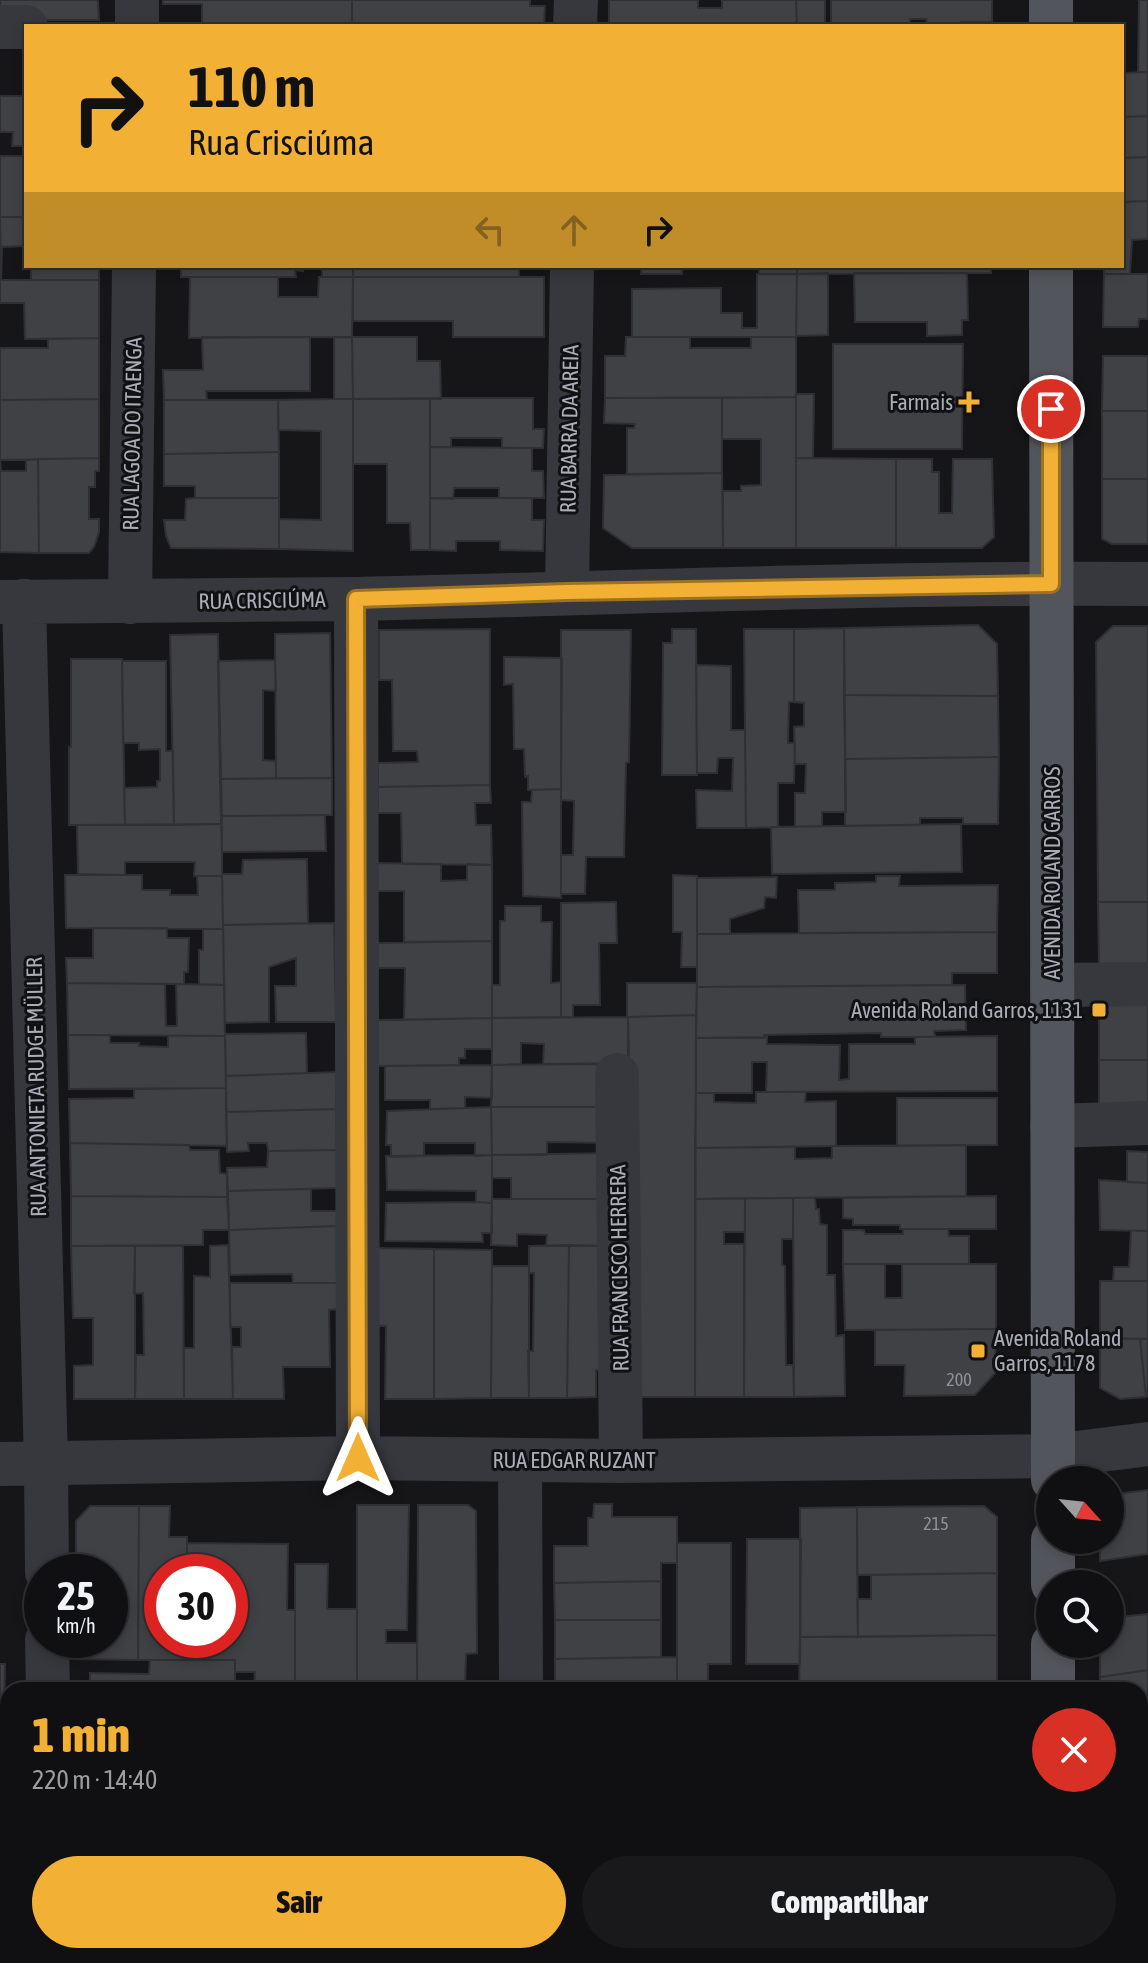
<!DOCTYPE html>
<html lang="pt">
<head>
<meta charset="utf-8">
<style>
	:root { --surface:#101012; --page:#19191b; --text:#f1f3f6; --muted:#9c9d9f; --line:#303032; --accent:#f2b134 }
	body { margin:0; font-family:"Asap Condensed",sans-serif; background:var(--page); color:var(--text); height:100vh; display:flex; flex-direction:column; font-size:30px; white-space:nowrap }
	* { box-sizing:border-box; margin:0 }
	p { font-size:26px; color:var(--muted) }
	.icon { flex:none; width:44px; height:44px; fill:none; stroke:currentColor; stroke-width:2; stroke-linecap:round; stroke-linejoin:round }
	.map { position:relative; flex:1; overflow:hidden }
	.sheet { position:absolute; left:0px; top:1682px; width:1148px; height:282px; display:flex; flex-direction:column; background:var(--surface); border-radius:24px 24px 0 0; box-shadow:0 4px 12px #0003,0 0 0 2px var(--line) }
	.sheet>* { flex:none }
	.top-card { position:absolute; left:24px; top:24px; width:1100px; height:244px; border-radius:0px; box-shadow:0 4px 12px #0003,0 0 0 2px var(--line); background:#f2b134; color:#111; overflow:hidden }
	.needle { width:52px; rotate:117deg }
	.tools { position:absolute; left:1036px; top:1466px; display:grid; gap:16px }
	.tools a { display:grid; place-items:center; width:88px; height:88px; border-radius:50%; background:var(--surface); box-shadow:0 4px 12px #0003,0 0 0 2px var(--line); font-size:40px }
	.speed { position:absolute; left:24px; top:1554px; display:flex; gap:16px; font-size:40px; font-weight:700; text-align:center }
	.speed>* { display:grid; place-content:center; width:104px; height:104px; border-radius:50%; background:var(--surface); box-shadow:0 4px 12px #0003,0 0 0 2px var(--line); line-height:1 }
	.speed small { font-size:20px; font-weight:400 }
	.speed .limit { border:12px solid #d22; background:#fff; color:#111 }
	.pin { position:absolute; display:grid; place-items:center; width:68px; height:68px; color:#fff; margin:-34px; border:4px solid #fff; border-radius:50%; box-shadow:0 2px 8px #0007 }
	.me { position:absolute; width:88px; margin:-44px; rotate:0deg; stroke-linejoin:round; filter:drop-shadow(0 0 6px #0008) }
	.turn { display:flex; align-items:center; gap:28px; height:168px; padding:0 32px; font-size:36px }
	.turn .icon { width:104px; height:104px; stroke-width:2.5 }
	.turn b { display:block; font-size:56px; line-height:68px }
	.lanes { display:flex; align-items:center; height:76px; padding:0 32px; background:#0003; justify-content:center; gap:40px; direction:ltr }
	.lanes .off { opacity:.35 }
	.round { display:grid; place-items:center; flex:none; width:84px; height:84px; border-radius:42px; background:var(--page) }
	.head { display:flex; align-items:center; justify-content:space-between; height:136px; padding:0 32px }
	h1 { font-size:48px; font-weight:800; line-height:60px; color:var(--accent) }
	.cta { display:flex; gap:16px; margin-top:auto; padding:16px 32px }
	.cta a { flex:1; height:92px; border-radius:48px; background:var(--accent); color:#111; font-size:32px; font-weight:800; line-height:92px; text-align:center }
	.cta a+a { background:var(--page); color:var(--text) }
	.map>svg:first-child { display:block }
	.building { fill:#404145; stroke:#303034; stroke-width:2 }
	.lines { fill:none; stroke-linecap:round; stroke-linejoin:round }
	.minor { stroke:#37383d; stroke-width:44 }
	.major { stroke:#53555c; stroke-width:44 }
	.route-casing { stroke:#9d7322; stroke-width:20 }
	.route { stroke:#f2b134; stroke-width:14 }
	.poi-dot { fill:#f2b134; stroke:#111113; stroke-width:3 }
	.labels { text-anchor:middle; dominant-baseline:central; stroke-width:6; stroke-linejoin:round; paint-order:stroke }
	.number-label { font-size:18px; fill:#8e929b }
	.poi-label { font-size:22px; fill:#a8adb8; stroke:#111113; text-anchor:end }
	.street-label { font-size:22px; fill:#a8adb8; stroke:#111113 }
</style>
</head>
<body>
<div class="map">
<svg width="1148" height="1963" viewBox="0 0 1148 1963">
	<rect width="100%" height="100%" fill="#161618"/>
	<!-- building -->
	<path class="building" d="M0,0H98L99,20H0Z
		M163,0H352V26H202V4H163Z
		M352,0H530V6H545L544,26H352Z
		M609,0H698V8H722V0H796L797,26H609Z
		M796,0H825V26H797Z
		M831,0H992V22H961V26H927L926,19H910V26H831Z
		M1139,0H1148V72H1138Z
		M1148,72V116L1122,117V73Z
		M0,96H26V146H12L13,132H0Z
		M1148,116V157L1122,158V117Z
		M0,156H26V217H0Z
		M1148,157V201L1122,202V158Z
		M1148,201V239L1132,240L1130,274H1104V266H1122V202Z
		M0,217H26V246L2,247L1,280Z
		M31,266H99V280H31Z
		M181,266H303V271L295,270L296,277H181Z
		M322,266H353V277H322Z
		M353,266H519V277H353Z
		M641,266H682V274H641Z
		M759,266H797V274H759Z
		M797,266H991V273L797,274Z
		M828,273V335L796,336L797,274Z
		M854,273H967L968,320H962V335L927,336V322H855Z
		M757,274H797L796,337H632V289L721,288V313H742V328H757Z
		M1104,274H1148V319H1139L1138,327H1103Z
		M190,277H278V297H318L319,277H353L352,337L189,338Z
		M353,277H544V337H453V321H353Z
		M0,280H99V338L25,339L24,303H0Z
		M202,337H310V391H206L207,400H164L163,370H203Z
		M334,337H352L353,399H334Z
		M352,337H417V361H440L441,399H353Z
		M626,337H690V348H751V337H796V397L605,398V356H625Z
		M99,338V399L0,400V348H48V339Z
		M833,344H963L962,449H833Z
		M1103,356H1148V411H1102Z
		M796,394H814L813,458H796Z
		M796,397V548H723V491H741V486L761,485V439H722V398Z
		M430,398H533V429H544L543,448H502V438H451V447H430Z
		M430,398V550H411L410,523H387V464H353V399Z
		M605,398H722V473L627,474V428H634L635,424L604,423Z
		M99,399V458L0,460V400Z
		M334,399H353V551L279,549V519L321,520V431L278,430V400Z
		M164,400H278L279,452L164,454Z
		M1102,411H1148V479H1102Z
		M430,447L532,448V471H543L544,498H499V488H454L453,499L430,498Z
		M279,452V498H195V486H164V454Z
		M99,458V471H95V487H89V519H99V532L94,547L89,553H39L38,459Z
		M796,458L896,459V548H796Z
		M38,459L39,553L0,552V460L1,471H26V460Z
		M896,459H932V472H939V513H952L953,459H992L994,537L982,548H896Z
		M722,473L723,548H632L603,528L604,475Z
		M1102,479H1148V544H1112L1102,539Z
		M195,498H279V549L171,548L166,536L164,520H185L186,499Z
		M430,498H532V520H544L543,551L500,550V541H456V551L430,550Z
		M978,625L997,644L998,696L844,695V628Z
		M1113,626H1148V902H1098L1096,642Z
		M844,628L846,812H822V827H795V793H805L806,764H795L794,727L804,726V703L794,702V629Z
		M490,629V785L378,787V763L418,762L417,751H393L392,680H379V630Z
		M672,629H696L697,775H662L663,643H672Z
		M744,629H794V702H789L788,743H795L794,783H778V827L746,828Z
		M561,630H631L629,762L626,763L624,857H586L585,894H561V855H573L574,801L561,800Z
		M330,633L332,778H276L275,634Z
		M218,634L222,824L174,825L170,635Z
		M504,657L562,658L561,789L528,790V776L525,777L524,749H514L513,684L504,685Z
		M71,659H122L125,825H69V747H71Z
		M275,660L276,691L263,690V760L276,761V778L220,779L218,661Z
		M122,661H166V751H173L174,825H125L124,788L157,787V781H160V749L139,750V743H123Z
		M696,665L731,666V730H745L746,828H697L696,790L732,791L733,758H718L717,773H697Z
		M844,695L998,696L999,757L845,759Z
		M999,757L998,824H963V818H920V825L845,826V759Z
		M332,778V815L221,816L220,779Z
		M490,785L491,803H475L476,825H491L492,865L402,864L401,813H378V787Z
		M561,789V898L523,896L522,802H531L532,790Z
		M325,815L326,851L222,852L221,816Z
		M222,824V876H194L195,862H125V875L78,874L77,825Z
		M961,824L962,872L772,874L771,827Z
		M307,859L308,923L223,925L222,874H242L243,860Z
		M377,863L441,864V881L467,880V864L492,865V941L404,942V891H378Z
		M65,875H142V890H170V895H198L197,876H222L223,929L66,928Z
		M673,875L697,876V967H681L682,932H673Z
		M876,876H900L899,886L998,885L997,932L799,933L798,890H835V883L876,882Z
		M777,877L776,898L765,897L764,908L730,919V934H697V878Z
		M616,902L617,943H599L600,1005H573V1017H561V903Z
		M1098,902H1148V966H1099Z
		M505,906H541V922H552L551,983L561,982V1017L492,1018V985H500V921H505Z
		M334,923L336,1022H276L275,986H296V958L269,967V1022L225,1023L223,925Z
		M93,928H167V938H189L188,972H184V984L67,983L66,958H93Z
		M203,929H223L224,985L199,984V950H203Z
		M997,932V973H952V985L697,987V934Z
		M492,941V1018L404,1020L405,968H377L378,943Z
		M67,983L165,984L166,1026H177L176,984L224,985L225,1036L68,1035Z
		M627,983H697L696,1015L627,1017Z
		M965,985L966,1030L934,1031L935,1037H881V1033L764,1035V1038H696L697,987Z
		M1099,995H1148V1060H1099Z
		M696,1015L695,1397H627L628,1017Z
		M628,1017L629,1063L543,1064L544,1044L521,1043V1064L492,1065V1018Z
		M492,1018V1049H465V1058H459V1065L377,1066V1020Z
		M306,1033L307,1073L226,1076L225,1034Z
		M68,1035H110V1043H139V1046L168,1047V1036H225L226,1088L69,1089Z
		M997,1036V1091L766,1092L767,1062H752V1093H696V1038L767,1037V1044L840,1045L839,1080L849,1079V1044H915V1037Z
		M1099,1060H1148V1108L1099,1110Z
		M609,1064V1107H491L492,1065Z
		M492,1065V1098L465,1097V1108L430,1109V1100H385V1066Z
		M337,1072L336,1109L226,1112V1076Z
		M226,1088L227,1146L70,1143L69,1099L134,1098V1089Z
		M756,1092H806L805,1102L836,1101V1146L695,1148L696,1093H714V1102L756,1103Z
		M897,1098H997V1145L897,1146Z
		M491,1107H609L608,1143L547,1142V1155H492Z
		M491,1107L492,1155L475,1156V1143H424V1156L391,1157V1145H386L387,1111Z
		M336,1109L337,1150L268,1151L267,1143H248L249,1151L227,1152L226,1112Z
		M70,1143L189,1145L190,1150H219L220,1173L227,1174V1197L71,1196Z
		M966,1145V1196L695,1199V1148L795,1147V1159L832,1158V1146Z
		M337,1150V1188L228,1191L227,1168L267,1167L268,1151Z
		M1127,1151L1148,1152V1183L1127,1182Z
		M608,1153V1199H511V1178H492V1155Z
		M492,1155V1203L476,1202V1191L387,1190L386,1156Z
		M1099,1180L1148,1183V1231L1100,1230Z
		M311,1189V1211H338V1226L229,1230L228,1191Z
		M71,1196L227,1197L229,1230H203V1245L71,1246Z
		M996,1196V1229H900V1225H853V1219L843,1218V1198Z
		M745,1198H793V1239H782V1265L785,1266L786,1365H793L794,1397H744Z
		M745,1198V1232H724V1244H744V1397H695V1199Z
		M793,1198H815L816,1209H819L820,1224L827,1225V1275H835L836,1336L844,1335L845,1396L794,1397Z
		M492,1199H608V1246H546L547,1235L517,1234V1246L491,1245Z
		M476,1202L492,1203V1233H482L483,1242L385,1241L386,1203Z
		M338,1226V1283H293L292,1274L230,1275L229,1230Z
		M903,1229H948L949,1236H969V1264H843V1230H864L865,1234H903Z
		M1131,1231H1148V1281H1113L1114,1267H1129Z
		M228,1245L233,1399H184V1348H194V1276L210,1277V1246Z
		M569,1245L608,1246L606,1370H596V1397L567,1398Z
		M569,1245L567,1398H529L528,1351H533L534,1273H529V1246Z
		M71,1246H135V1399H74V1366L93,1365V1318H73Z
		M135,1246H183L184,1399H135L136,1355H144L143,1293L134,1294Z
		M376,1248L434,1249V1399H385L386,1326H376Z
		M434,1249L492,1250L491,1398L434,1399Z
		M843,1264H885V1298H902V1264H996V1329L845,1330Z
		M492,1266H529V1398H491Z
		M1100,1281H1148V1339L1100,1338Z
		M230,1283H338V1309L329,1310L330,1367H283L284,1399H233L232,1347H241V1327H230Z
		M996,1329L995,1373L975,1395L904,1396L905,1365H875V1330Z
		M1100,1338L1140,1339L1146,1397L1120,1399L1100,1388Z
		M1140,1339H1148V1396L1146,1397Z
		M1148,1490V1554L1100,1561V1540H1110V1495Z
		M594,1504H612V1517H677V1563H661V1581L554,1583V1546H588V1518H593Z
		M357,1505H409L407,1630H386V1643H417V1690H357Z
		M418,1505H468L476,1511L477,1653L466,1654L465,1690H417Z
		M90,1506H139L138,1660L76,1659V1640H110V1572H76V1521Z
		M139,1506H170L169,1537H187V1572H162V1640H181V1643H188L189,1660H138Z
		M984,1506L997,1517V1573L857,1575V1507Z
		M857,1507L858,1637H800V1508Z
		M747,1539H801L800,1664H746Z
		M187,1543L288,1544L287,1610H295V1690H254L255,1672H235V1660H189L188,1640H230V1572H187Z
		M677,1543H731V1664H708V1690H677Z
		M295,1564H328L327,1609H357V1690H295Z
		M997,1573V1635L858,1637L857,1599H871V1575Z
		M661,1581V1620H555L554,1583Z
		M1148,1614V1670L1100,1677V1644H1110V1618Z
		M555,1620H661V1657L555,1659Z
		M997,1635V1690H799L800,1637Z
		M677,1657V1690H555V1659Z
		M150,1660H235V1690H90V1673L149,1674Z
		M0,1664H5L4,1706H0Z
		M1148,1670V1724L1140,1725V1690H1100V1677Z
		M1148,1724V1778H1147L1141,1725Z
		M0,1753H5V1775L0,1776Z
		M1148,1790V1836L1140,1837V1791Z
		M0,1804H6L5,1853L0,1852Z
		M1148,1836V1885L1140,1886V1837Z
		M0,1876H6V1901H0Z
		M0,1901H6V1951H0Z
		M92,1956H204V1963H92Z
		M234,1956H311V1963H233Z
		M328,1956H477V1963H329Z
		M554,1956H799V1963H554Z
		M799,1956H958V1963H799Z"/>
	<g class="lines">
		<!-- minor -->
		<path class="minor" d="M137,0V26
			M575,26L576,0
			M0,27H26
			M567,592L572,266
			M356,599L358,1458
			M24,601L46,1464L47,1572
			M0,602C119,600 238,601 357,599C620,593 884,582 1148,584
			M130,602L134,266
			M1052,985L1148,984
			M617,1075L621,1461
			M1052,1126L1148,1123
			M520,1460L521,1690
			M0,1464L358,1458L621,1461L1053,1456L1148,1444
			M47,1640L48,1690
			M50,1956V1963
			M521,1956V1963"/>
		<!-- major -->
		<path class="major" d="M1051,0V26
			M1051,266L1053,1480
			M1053,1540V1584
			M1053,1644V1690
			M1054,1956V1963"/>
	</g>
	<g class="lines">
		<!-- route casing -->
		<g class="route-casing">
			<path id="route" d="M358,1458L356,599L567,592L1051,584V409"/>
		</g>
		<!-- route -->
		<use href="#route" class="route"/>
	</g>
	<!-- markers -->
	<g class="poi-dot">
		<path d="M965 390h8v8h8v8h-8v8h-8v-8h-8v-8h8z"/>
		<rect x="1091" y="1002" width="16" height="16" rx="4"/>
		<rect x="970" y="1343" width="16" height="16" rx="4"/>
	</g>
	<g class="labels">
		<!-- number labels -->
		<g class="number-label">
			<text x="959" y="1379">200</text>
			<text x="936" y="1523">215</text>
		</g>
		<!-- poi labels -->
		<g class="poi-label">
			<text x="953" y="402">Farmais</text>
			<text x="1083" y="1010">Avenida Roland Garros, 1131</text>
			<text x="994" y="1338" text-anchor="start">Avenida Roland<tspan x="994" dy="25">Garros, 1178</tspan></text>
		</g>
		<!-- street labels -->
		<g class="street-label">
			<text transform="translate(569 429) rotate(-89)">RUA BARRA DA AREIA</text>
			<text transform="translate(132 434) rotate(-89)">RUA LAGOA DO ITAENGA</text>
			<text transform="translate(262 600) rotate(-1)">RUA CRISCIÚMA</text>
			<text transform="translate(1052 873) rotate(-90)">AVENIDA ROLAND GARROS</text>
			<text transform="translate(36 1087) rotate(-91)">RUA ANTONIETA RUDGE MÜLLER</text>
			<text transform="translate(619 1268) rotate(-91)">RUA FRANCISCO HERRERA</text>
			<text x="574" y="1460">RUA EDGAR RUZANT</text>
		</g>
	</g>
</svg>
<div class="tools">
<a><svg class="needle" viewBox="-14 -14 28 28"><path d="M0-13l5 13h-10z" fill="#e53935"/><path d="M0 13l5-13h-10z" fill="#9c9d9f"/></svg></a>
<a><svg class="icon" aria-label="search" viewBox="0 0 24 24"><circle cx="10" cy="10" r="6"/><path d="M15 15l6 6"/></svg></a>
</div>
<div class="speed"><div>25<small>km/h</small></div><div class="limit">30</div></div>
<div class="pin" style="left:1051px;top:409px;background:#d93025"><svg class="icon" aria-label="arrive" viewBox="0 0 24 24"><path d="M6 21V4h12l-3 4 3 4H6"/></svg></div>
<svg class="me" style="left:358px;top:1458px" viewBox="-20 -20 40 40"><path d="M0-17L14 15 0 8-14 15z" fill="#f2b134" stroke="#fff" stroke-width="4"/></svg>
<div class="top-card">
<div class="turn"><svg class="icon" aria-label="right" viewBox="0 0 24 24"><path d="M7 20v-9h11M14 6l5 5-5 5"/></svg><div><b>110 m</b>Rua Crisciúma</div></div>
<div class="lanes"><svg class="icon off" aria-label="left" viewBox="0 0 24 24"><path d="M17 20v-9H6M10 6l-5 5 5 5"/></svg><svg class="icon off" aria-label="ahead" viewBox="0 0 24 24"><path d="M12 20V5M6 11l6-6 6 6"/></svg><svg class="icon" aria-label="right" viewBox="0 0 24 24"><path d="M7 20v-9h11M14 6l5 5-5 5"/></svg></div>
</div>
<section class="sheet">
<div class="head"><div><h1>1 min</h1><p>220 m · 14:40</p></div><a class="round" style="background:#d93025;color:#fff"><svg class="icon" aria-label="close" viewBox="0 0 24 24"><path d="M6 6l12 12M18 6L6 18"/></svg></a></div>
<div class="cta"><a>Sair</a><a>Compartilhar</a></div>
</section>
</div>
</body>
</html>
